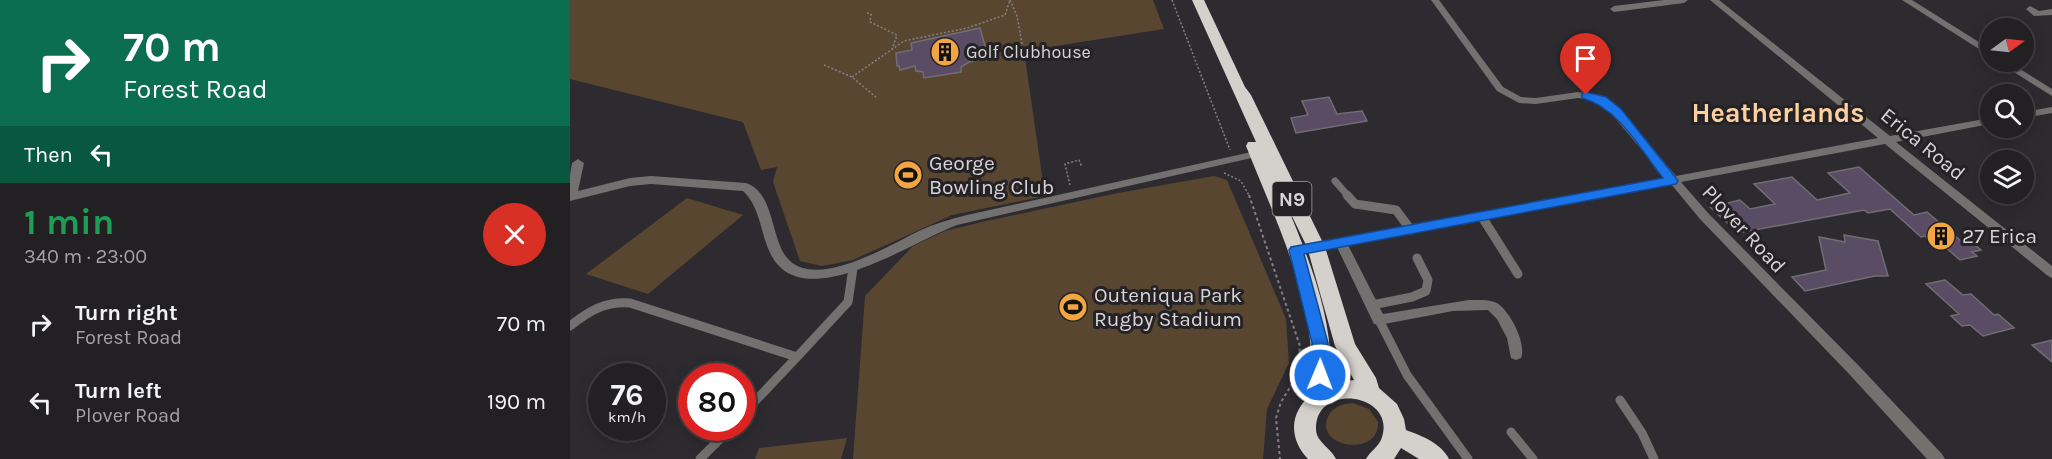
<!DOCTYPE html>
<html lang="en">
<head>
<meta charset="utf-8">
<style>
	:root { --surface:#222023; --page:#2a282b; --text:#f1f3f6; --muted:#a2a3a6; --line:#3f3e41 }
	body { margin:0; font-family:Karla,sans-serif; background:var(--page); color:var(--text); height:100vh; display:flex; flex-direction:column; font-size:22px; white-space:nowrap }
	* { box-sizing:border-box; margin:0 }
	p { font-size:20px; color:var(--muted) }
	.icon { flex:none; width:33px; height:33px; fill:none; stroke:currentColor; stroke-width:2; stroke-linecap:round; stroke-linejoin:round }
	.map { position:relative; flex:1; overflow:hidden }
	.panel { display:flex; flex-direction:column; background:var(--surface); width:570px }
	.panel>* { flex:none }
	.guide { background:#0b6e4f; color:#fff; overflow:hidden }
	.needle { width:39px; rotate:75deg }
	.fabs { position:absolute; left:1410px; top:18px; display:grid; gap:12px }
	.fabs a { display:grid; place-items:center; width:54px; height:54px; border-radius:50%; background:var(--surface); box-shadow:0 3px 15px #0003,0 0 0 2px var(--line); font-size:30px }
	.speed { position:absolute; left:18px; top:363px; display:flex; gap:12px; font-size:30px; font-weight:700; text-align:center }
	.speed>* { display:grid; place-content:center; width:78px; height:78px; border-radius:50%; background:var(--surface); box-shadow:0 3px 15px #0003,0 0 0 2px var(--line); line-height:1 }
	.speed small { font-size:15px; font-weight:400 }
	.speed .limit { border:9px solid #d22; background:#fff; color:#111 }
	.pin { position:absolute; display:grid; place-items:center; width:51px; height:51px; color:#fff; margin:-62px -26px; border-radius:50% 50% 50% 0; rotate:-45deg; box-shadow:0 0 6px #0007 }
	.pin .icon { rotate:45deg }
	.me { position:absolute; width:66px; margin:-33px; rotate:1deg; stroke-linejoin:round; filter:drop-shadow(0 0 4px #0008) }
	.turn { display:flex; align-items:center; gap:21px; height:126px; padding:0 24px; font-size:27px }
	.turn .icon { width:78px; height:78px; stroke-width:2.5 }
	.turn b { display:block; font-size:42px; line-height:51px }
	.then { display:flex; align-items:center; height:57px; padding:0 24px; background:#0003; gap:12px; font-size:22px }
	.round { display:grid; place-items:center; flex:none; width:63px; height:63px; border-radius:32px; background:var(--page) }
	.summary { display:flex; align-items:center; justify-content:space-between; height:102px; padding:0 24px }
	h1 { font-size:36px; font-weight:700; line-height:45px; color:#1e9e55 }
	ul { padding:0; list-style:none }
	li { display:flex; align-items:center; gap:18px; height:78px; padding:0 24px }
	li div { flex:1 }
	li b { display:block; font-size:22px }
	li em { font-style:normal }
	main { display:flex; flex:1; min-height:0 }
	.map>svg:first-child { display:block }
	.green { fill:#594631 }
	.building { fill:#5a4c65; stroke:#706e72; stroke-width:1.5 }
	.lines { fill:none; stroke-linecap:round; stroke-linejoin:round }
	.path-far1 { stroke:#838184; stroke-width:1.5; stroke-dasharray:2 2; stroke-linecap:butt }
	.path { stroke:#838184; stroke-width:2; stroke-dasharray:3 3; stroke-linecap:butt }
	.lane-far1 { stroke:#72716f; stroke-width:7 }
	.lane { stroke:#72716f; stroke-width:9 }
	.street { fill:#72716f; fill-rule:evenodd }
	.highway { fill:#d4d0cb; fill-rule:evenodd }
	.route { fill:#1a73e8; stroke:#114b97; stroke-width:1.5 }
	.labels { text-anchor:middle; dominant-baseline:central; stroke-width:6; stroke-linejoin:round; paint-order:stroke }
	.far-poi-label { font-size:18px; fill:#d6d4d7; stroke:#242225; text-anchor:start }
	.shield { fill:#242225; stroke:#a19fa2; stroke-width:1.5 }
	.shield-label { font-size:20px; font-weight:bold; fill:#d6d4d7 }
	.street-label { font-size:21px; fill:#d6d4d7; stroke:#242225 }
	.poi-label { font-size:21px; fill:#d6d4d7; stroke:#242225; text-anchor:start }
	.district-label { font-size:27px; font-weight:bold; fill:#fcd0a0; stroke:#242225 }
</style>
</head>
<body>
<main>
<section class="panel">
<div class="guide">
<div class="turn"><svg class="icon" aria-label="right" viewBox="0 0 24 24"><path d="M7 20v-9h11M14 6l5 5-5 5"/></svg><div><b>70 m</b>Forest Road</div></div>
<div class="then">Then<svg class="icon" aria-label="left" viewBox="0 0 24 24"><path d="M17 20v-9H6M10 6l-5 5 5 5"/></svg></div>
</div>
<div class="summary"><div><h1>1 min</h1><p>340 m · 23:00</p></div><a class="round" style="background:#d93025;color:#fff"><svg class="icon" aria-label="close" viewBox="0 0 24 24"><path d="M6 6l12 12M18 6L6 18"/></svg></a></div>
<ul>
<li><svg class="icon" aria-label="right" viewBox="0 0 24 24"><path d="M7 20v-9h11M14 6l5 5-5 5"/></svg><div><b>Turn right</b><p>Forest Road</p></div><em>70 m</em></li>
<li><svg class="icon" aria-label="left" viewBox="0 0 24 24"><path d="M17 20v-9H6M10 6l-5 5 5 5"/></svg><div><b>Turn left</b><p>Plover Road</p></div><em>190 m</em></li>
</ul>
</section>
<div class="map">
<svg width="1482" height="459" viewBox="0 0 1482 459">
	<rect width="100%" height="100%" fill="#2d2b2f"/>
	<!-- green -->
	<path class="green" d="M0,0H583L594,29L454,51L475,196L382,215L283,260L252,266L230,261L203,182L207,167L191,170L173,122L0,79Z
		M644,176L657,180L716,319L719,363L697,409L693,459H283L295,296L343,246L375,231L416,221L548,193Z
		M117,198L173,215L78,294L16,274Z
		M783,403L799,409L808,422C810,459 741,447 759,415C764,406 773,404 783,403Z
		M277,438L271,459H185L189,448Z"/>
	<!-- building -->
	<path class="building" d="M410,28L418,57L399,62L391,67V72L354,78L353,72L346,71L345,66L330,70L329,66H327L326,53L342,50L341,43Z
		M759,97L767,114L792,111L797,121L726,133L721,118L738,115L732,101Z
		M1289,167L1344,215L1357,212L1391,241L1398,239L1411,250L1402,252L1407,256L1390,260L1366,239L1360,241L1355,236L1351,237L1320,209L1298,213L1294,210L1168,233L1140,207L1170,200L1180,209L1205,204L1184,184L1222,177L1247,200L1280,193L1258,173Z
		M1274,235L1308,241L1318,276H1305L1235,291L1222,277L1256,270L1249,237L1275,242Z
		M1375,280L1393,295L1401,294L1424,315L1428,314L1444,328L1413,336L1400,325L1392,326L1381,316L1389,314L1356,284Z
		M1482,340V362L1462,345Z"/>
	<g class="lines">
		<!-- path-far1 -->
		<path class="path-far1" d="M440,0L447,16L453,49
			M602,0L660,150
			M297,13L301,14L300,22L327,35L322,49
			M254,65L282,77L307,98
			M282,77L334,41L397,28L435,15L440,0
			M654,173L671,181L680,197
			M500,185L495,164L509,160L512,167"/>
		<!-- path -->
		<path class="path" d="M679,195L730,346L727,376L711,402L706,418L710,459"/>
		<!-- lane-far1 -->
		<path class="lane-far1" d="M765,181L779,197"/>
		<!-- lane -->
		<path class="lane" d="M777,195L785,204L826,210L841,230
			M912,217L948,274
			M802,305L842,297L856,291L858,280L847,258
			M809,320L837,375L898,459
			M0,326C19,311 35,301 60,303L227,357L172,415
			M227,357L278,302L283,268
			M1050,400L1072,433L1084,459
			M941,432L963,459
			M130,459L161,428"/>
		<!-- street -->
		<path class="street" d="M861,0H869L933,87L951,97L966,98L1008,92L1029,95L1043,102L1106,176L1308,138L1140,0H1149L1320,136L1420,118V124L1326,142L1482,266V278L1478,276L1315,144L1111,182L1138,213L1290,367L1372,454L1375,459H1357L1280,375L1130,219L1101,184L778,245L813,314L899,300C908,300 919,299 927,303C940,311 957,344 951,358L946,360L941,358L937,338L927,319L918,310L883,311L809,325L804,324L767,247L726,254L722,253L720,250L726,246L1095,178L1035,106L1023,100L1008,98L966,104L949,103L927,91Z
			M1094,0H1118L1114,3L1044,12L1040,9L1044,6Z
			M1332,0H1342L1420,49V56Z
			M1460,6L1469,11L1482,9V15L1464,16L1456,9Z
			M1428,62H1439L1482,89V96Z
			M1482,107V113L1454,118V112Z
			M695,149L699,150L700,152L699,154L387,225C346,240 251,304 211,268C189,248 195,211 173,191L81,184L60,186L0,201V175L2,163L8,159L14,163L8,191L60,178L81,176L176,183C206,193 200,243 220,261C250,288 320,245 349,231C364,224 380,219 397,215Z"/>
		<!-- highway -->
		<path class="highway" d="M622,0H634L675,87L681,95L755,247L785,344L806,378L809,388L827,404L834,419L836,430C852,436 871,443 879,459H849L831,448L824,459H796C800,451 810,446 812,437C826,393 745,382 746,429C746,442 761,448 766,459H738C725,446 719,426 729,409C732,404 737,398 738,394C741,383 741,368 741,357C741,291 700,207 676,146L678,142H686ZM717,206L737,247L765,346L784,380L760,383C765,321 740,262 717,206Z"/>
	</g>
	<!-- route -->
	<path class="route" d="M1016,92L1036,97L1051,109L1106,178L1108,181L1106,184L734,254L758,343V375L756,380L750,382L744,380L742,375V343L719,250L721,247L1093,178C1070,149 1049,108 1012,98V93Z"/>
	<!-- icons -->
	<defs>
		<g id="building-disc" transform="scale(1.5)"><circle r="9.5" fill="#f2a541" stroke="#242225"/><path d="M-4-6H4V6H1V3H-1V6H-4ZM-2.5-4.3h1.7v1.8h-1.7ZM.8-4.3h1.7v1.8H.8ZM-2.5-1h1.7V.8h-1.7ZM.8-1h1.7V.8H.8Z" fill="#111"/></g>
		<g id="stadium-disc" transform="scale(1.5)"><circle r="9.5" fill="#f2a541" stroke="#242225"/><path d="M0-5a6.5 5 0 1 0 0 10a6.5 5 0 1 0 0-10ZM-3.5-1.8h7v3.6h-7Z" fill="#111"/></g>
	</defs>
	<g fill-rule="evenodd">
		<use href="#building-disc" x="375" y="52"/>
		<use href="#stadium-disc" x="338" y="175"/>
		<use href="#building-disc" x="1371" y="236"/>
		<use href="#stadium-disc" x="503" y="307"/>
	</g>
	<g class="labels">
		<!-- far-poi labels -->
		<g class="far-poi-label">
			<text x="396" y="52">Golf Clubhouse</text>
		</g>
		<!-- shield labels -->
		<rect class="shield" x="702.5" y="182" width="39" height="34" rx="4.5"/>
		<g class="shield-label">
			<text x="722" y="199">N9</text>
		</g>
		<!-- street labels -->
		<g class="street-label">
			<text transform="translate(1353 144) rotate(39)">Erica Road</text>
			<text transform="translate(1174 229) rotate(47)">Plover Road</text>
		</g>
		<!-- poi labels -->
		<g class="poi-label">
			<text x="359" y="163">George<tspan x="359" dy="24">Bowling Club</tspan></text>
			<text x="1392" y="236">27 Erica</text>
			<text x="524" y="295">Outeniqua Park<tspan x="524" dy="24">Rugby Stadium</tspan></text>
		</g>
		<!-- district labels -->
		<g class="district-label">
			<text x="1208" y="113">Heatherlands</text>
		</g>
	</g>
</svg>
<div class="fabs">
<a><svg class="needle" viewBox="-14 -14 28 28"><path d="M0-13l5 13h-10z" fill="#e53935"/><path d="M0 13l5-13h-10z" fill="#a2a3a6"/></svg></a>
<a><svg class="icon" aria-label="search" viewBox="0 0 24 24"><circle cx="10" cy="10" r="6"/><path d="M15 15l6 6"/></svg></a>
<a><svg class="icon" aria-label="layers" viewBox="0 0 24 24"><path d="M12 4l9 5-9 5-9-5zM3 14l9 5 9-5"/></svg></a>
</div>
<div class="speed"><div>76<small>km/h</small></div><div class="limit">80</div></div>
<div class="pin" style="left:1016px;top:95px;background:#d93025"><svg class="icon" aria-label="arrive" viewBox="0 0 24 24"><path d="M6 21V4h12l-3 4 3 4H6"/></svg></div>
<svg class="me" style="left:750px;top:375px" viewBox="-20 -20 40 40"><circle r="17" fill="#1a73e8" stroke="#fff" stroke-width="3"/><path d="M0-11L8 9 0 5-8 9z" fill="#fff"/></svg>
</div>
</main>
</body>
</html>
